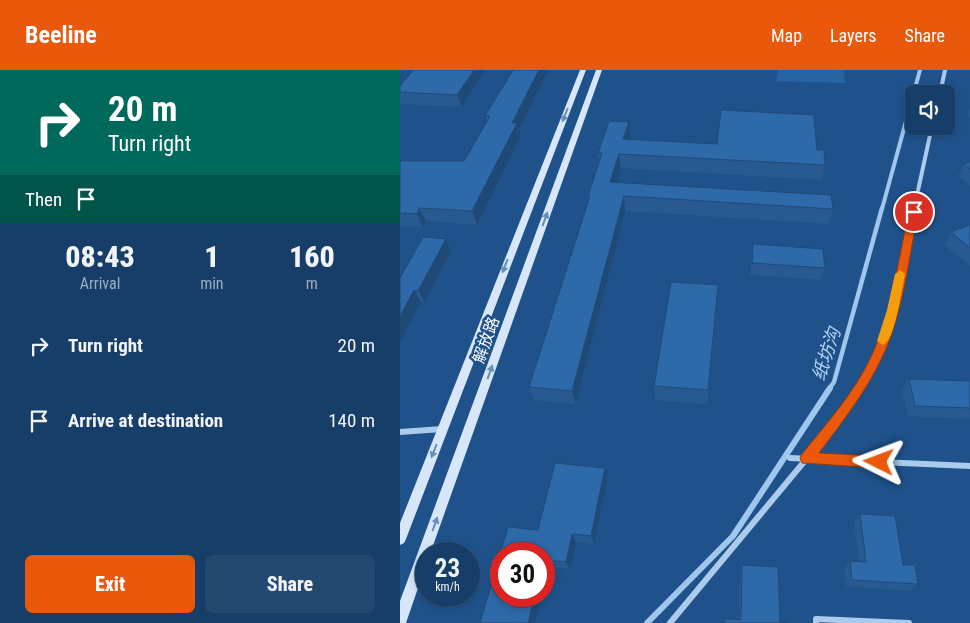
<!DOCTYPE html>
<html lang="en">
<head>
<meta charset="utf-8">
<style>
	:root { --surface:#173e68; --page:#244971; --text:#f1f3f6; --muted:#9eaec0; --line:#36577c; --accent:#ea580c }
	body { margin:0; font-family:"Roboto Condensed","Noto Sans SC",sans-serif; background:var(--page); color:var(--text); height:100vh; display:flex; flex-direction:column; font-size:19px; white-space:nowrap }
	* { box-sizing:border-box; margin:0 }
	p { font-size:16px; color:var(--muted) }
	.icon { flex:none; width:28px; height:28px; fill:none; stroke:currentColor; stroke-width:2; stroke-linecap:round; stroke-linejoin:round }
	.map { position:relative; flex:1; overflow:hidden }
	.side { display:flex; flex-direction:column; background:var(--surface); width:400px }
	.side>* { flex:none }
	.top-card { background:#00695c; color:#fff; overflow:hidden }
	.fabs { position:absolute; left:505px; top:15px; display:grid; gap:10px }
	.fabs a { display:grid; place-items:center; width:50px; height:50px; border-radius:8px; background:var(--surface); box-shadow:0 2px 8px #0003,0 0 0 1px var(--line); font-size:25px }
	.speed { position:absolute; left:15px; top:472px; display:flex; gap:10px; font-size:25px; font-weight:700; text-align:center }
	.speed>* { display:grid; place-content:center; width:65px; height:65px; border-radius:50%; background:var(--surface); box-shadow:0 2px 8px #0003,0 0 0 1px var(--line); line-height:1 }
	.speed small { font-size:12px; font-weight:400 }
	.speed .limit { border:8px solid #d22; background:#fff; color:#111 }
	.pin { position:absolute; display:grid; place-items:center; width:42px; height:42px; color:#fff; margin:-21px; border:2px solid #fff; border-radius:50%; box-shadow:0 1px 5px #0007 }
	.me { position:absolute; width:55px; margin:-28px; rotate:273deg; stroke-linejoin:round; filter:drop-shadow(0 0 4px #0008) }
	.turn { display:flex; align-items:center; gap:18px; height:105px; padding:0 25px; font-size:22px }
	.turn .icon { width:65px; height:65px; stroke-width:2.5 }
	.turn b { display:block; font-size:35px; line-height:42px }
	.then { display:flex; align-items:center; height:48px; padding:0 25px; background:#0003; gap:10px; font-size:19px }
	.eta { display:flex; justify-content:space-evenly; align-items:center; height:85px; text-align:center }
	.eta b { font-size:30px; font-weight:800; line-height:35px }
	.cta { display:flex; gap:10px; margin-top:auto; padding:10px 25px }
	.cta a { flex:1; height:58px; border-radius:8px; background:var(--accent); color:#fff; font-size:20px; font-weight:800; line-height:58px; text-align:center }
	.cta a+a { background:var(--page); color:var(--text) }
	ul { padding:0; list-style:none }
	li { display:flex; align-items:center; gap:15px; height:75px; padding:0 25px }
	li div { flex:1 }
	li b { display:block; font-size:19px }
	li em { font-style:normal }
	header { display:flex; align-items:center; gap:30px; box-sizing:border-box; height:70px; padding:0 25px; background:var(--accent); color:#fff }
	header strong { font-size:24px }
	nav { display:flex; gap:28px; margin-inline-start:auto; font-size:18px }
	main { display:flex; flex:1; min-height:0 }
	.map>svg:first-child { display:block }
	.green { fill:#2864a4 }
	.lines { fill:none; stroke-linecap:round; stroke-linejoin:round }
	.stream-far2 { stroke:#9fc6ed; stroke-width:4 }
	.stream-far1 { stroke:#9fc6ed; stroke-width:4.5 }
	.stream { stroke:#9fc6ed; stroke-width:6 }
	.minor-far2 { stroke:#abcbec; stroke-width:4 }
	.minor-far1 { stroke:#abcbec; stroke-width:4.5 }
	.minor { stroke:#abcbec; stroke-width:6 }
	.secondary { fill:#d7e7f9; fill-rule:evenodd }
	.wall { fill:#285a91 }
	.shaded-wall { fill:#204a76 }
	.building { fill:#2e69a9; stroke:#204a76 }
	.oneway { fill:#698eb7 }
	.route { fill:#ea580c; stroke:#983908 }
	.slow { fill:#f59e0b }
	.labels { text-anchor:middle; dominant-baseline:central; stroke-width:5; stroke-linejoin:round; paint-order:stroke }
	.street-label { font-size:16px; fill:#fff; stroke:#1f528b }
	.water-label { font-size:18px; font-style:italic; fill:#b7d5f3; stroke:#1f528b }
</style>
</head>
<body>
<header>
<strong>Beeline</strong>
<nav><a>Map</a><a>Layers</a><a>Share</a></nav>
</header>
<main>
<section class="side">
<div class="top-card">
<div class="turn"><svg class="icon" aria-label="right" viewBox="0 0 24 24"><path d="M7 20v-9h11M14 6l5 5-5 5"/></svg><div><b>20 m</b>Turn right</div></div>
<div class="then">Then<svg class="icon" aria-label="arrive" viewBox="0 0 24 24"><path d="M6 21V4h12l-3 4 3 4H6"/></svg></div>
</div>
<div class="eta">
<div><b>08:43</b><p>Arrival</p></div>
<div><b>1</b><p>min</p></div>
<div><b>160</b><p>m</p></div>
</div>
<ul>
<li><svg class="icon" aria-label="right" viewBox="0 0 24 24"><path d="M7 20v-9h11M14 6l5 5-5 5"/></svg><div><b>Turn right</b></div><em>20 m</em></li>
<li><svg class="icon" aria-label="arrive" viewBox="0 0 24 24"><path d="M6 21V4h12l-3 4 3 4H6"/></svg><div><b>Arrive at destination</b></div><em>140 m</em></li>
</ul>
<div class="cta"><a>Exit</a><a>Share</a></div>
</section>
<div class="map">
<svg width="570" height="553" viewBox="0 0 570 553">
	<rect width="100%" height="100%" fill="#1f528b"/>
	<!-- green -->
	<path class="green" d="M378,0H444L445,13L376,11Z"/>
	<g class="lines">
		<!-- stream-far2 -->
		<path class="stream-far2" d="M482,139L520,0"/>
		<!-- stream-far1 -->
		<path class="stream-far1" d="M429,319L434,312L482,138"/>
		<!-- stream -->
		<path class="stream" d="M247,553L333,466L430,318"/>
		<!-- minor-far2 -->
		<path class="minor-far2" d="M540,24L545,0
			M514,139L532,56"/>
		<!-- minor-far1 -->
		<path class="minor-far1" d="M458,319C493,264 501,200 515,138"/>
		<!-- minor -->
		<path class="minor" d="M0,362L42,359
			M390,388L570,396
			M270,553L413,381L459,318
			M416,553V549L509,553"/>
		<!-- secondary -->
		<path class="secondary" d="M180,0H186L6,469L4,473L0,475V453Z
			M196,0H202L30,484H26V495L7,550L6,553H0V531Z"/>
	</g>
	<!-- wall -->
	<path class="wall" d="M85,0L62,37L1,34L0,32V16Z
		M113,0L119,59L121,66L77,155L26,151L23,157L0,156V91H64L87,51L85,46Z
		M570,39V49L568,45Z
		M230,67L229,69L417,80L425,95L422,110L221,98L217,112L433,139L429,154L225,141L176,334L134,330L129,317L189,130L188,126L199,91L198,83Z
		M570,92V116L558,106L564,94Z
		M570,155V196L545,175L551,162Z
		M353,174L425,198L421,210L350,205Z
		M51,181L25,233L21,232L0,272V208Z
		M317,231L307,334L255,330L254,316Z
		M509,309L570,311V349L508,346L502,320Z
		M208,407L194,474L176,472L170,499L149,497L144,518V484L101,526H142L135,553H80L138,460Z
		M460,444L518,514L510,521L446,516L444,498L450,491L459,492L454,452Z
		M342,495L380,552L387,553H324L325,549L339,550L340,502Z"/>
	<!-- shaded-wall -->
	<path class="shaded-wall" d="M74,0H85L62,37L57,25Z
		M139,0H148L119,59L121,66L77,155L72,141L112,53Z
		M229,52L230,67L225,84L223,69Z
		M219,84L221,98L212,127L210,112Z
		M224,126L225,141L176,334L172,321Z
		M19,138L26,151L23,157L17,144Z
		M46,169L51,181L25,233L18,221Z
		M14,220L21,232L0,272V246Z
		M205,398L208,407L194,474L191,466Z
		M172,464L176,472L170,499L166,492Z
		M144,490L149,497L144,518Z
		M135,526H142L135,553H128Z"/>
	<!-- building -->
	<path class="building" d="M13,0H74L57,25L0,22V16Z
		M113,0H139L112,53H117L72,141L19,138L17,144L0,143V91H64L90,46H85Z
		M321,40L414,45L417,80H424L425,95L219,84L210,112L431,125L433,139L224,126L172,321L129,317L190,126H188L202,83H198L209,51L229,52L223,69L317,74Z
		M570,92V99L564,94Z
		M570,155V178L551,162Z
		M23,167L46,169L18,221L14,220L0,246V208Z
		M353,174L423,179L425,198L352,193Z
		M271,212L318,215L308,320L254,316Z
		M509,309L570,311V338L515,336Z
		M155,393L205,398L191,466L172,464L166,492L144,490V484H101V526H135L128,553H80L108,457L138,460Z
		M460,444L495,446L503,495H515L518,514L452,510L450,491L466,492Z
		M342,495L378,497L380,552L387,553H325V549L341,550Z"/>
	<!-- one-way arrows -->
	<defs><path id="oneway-solid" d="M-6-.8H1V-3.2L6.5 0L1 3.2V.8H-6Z" transform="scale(1.25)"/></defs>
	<g class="oneway">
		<use href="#oneway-solid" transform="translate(165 45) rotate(112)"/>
		<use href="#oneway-solid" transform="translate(145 149) rotate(-70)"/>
		<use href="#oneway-solid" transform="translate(105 196) rotate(111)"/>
		<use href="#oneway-solid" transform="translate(90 302) rotate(-70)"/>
		<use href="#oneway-solid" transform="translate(34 381) rotate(111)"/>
		<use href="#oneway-solid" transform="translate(35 454) rotate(-70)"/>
	</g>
	<!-- route -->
	<path class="route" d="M514,139L518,142C510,183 505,226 491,266C475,310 447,346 419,383L479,386L484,387L486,392L484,396L479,398L402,393L400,388L402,384C427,353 454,323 471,287C492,242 498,190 509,142Z"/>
	<!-- slow -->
	<path class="slow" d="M500,200L505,204C502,217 495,272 483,275L477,271L487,240L495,204Z"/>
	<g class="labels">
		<!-- street labels -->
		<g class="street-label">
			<text transform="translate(86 270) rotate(-70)">解放路</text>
		</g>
		<!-- water labels -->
		<g class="water-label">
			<text transform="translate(426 284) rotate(-72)">纸坊沟</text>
		</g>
	</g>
</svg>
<div class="fabs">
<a><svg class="icon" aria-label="sound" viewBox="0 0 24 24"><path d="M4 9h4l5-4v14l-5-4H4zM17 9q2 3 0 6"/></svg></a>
</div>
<div class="speed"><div>23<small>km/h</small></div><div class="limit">30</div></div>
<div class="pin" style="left:514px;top:142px;background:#d93025"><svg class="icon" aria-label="arrive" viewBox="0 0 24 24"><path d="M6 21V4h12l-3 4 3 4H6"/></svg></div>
<svg class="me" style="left:479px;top:392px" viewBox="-20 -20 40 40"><path d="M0-17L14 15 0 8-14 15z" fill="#ea580c" stroke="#fff" stroke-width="4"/></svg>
</div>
</main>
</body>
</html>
